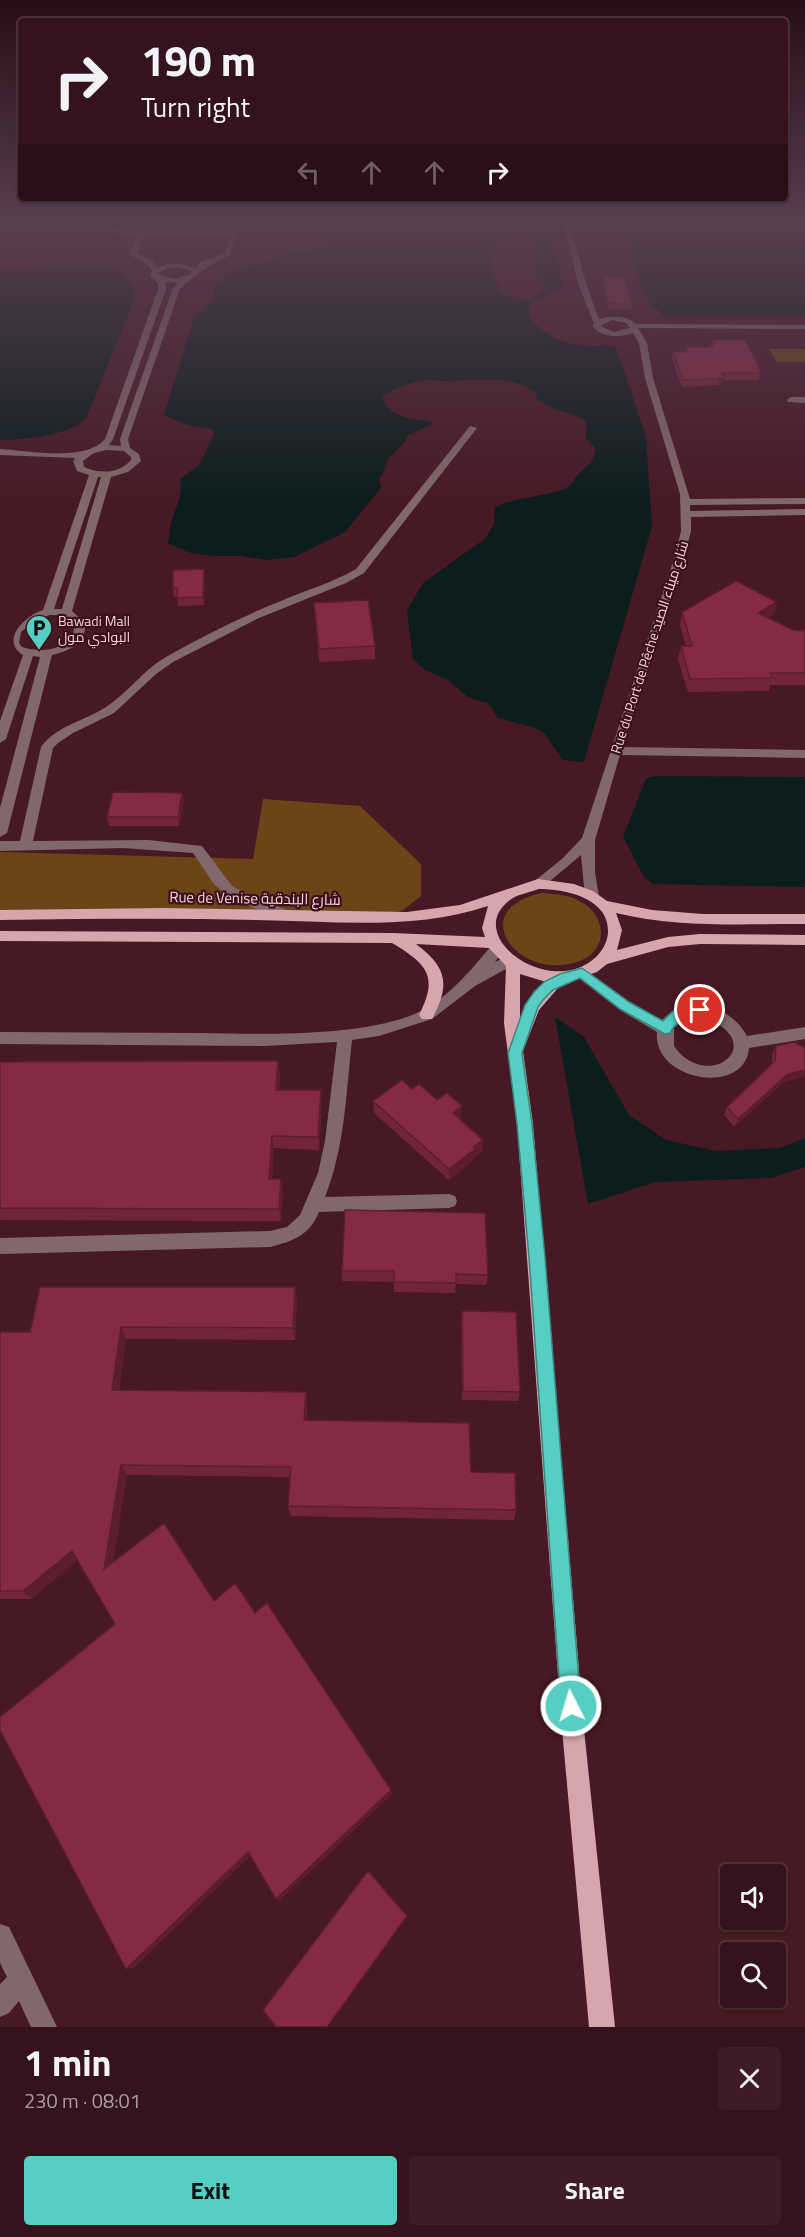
<!DOCTYPE html>
<html lang="en">
<head>
<meta charset="utf-8">
<style>
	:root { --surface:#35131c; --page:#3d1c25; --text:#f1f3f6; --muted:#aa9ea3; --line:#4f323b; --accent:#56cec3 }
	body { margin:0; font-family:"Titillium Web",Cairo,sans-serif; background:var(--page); color:var(--text); height:100vh; display:flex; flex-direction:column; font-size:22px; white-space:nowrap }
	* { box-sizing:border-box; margin:0 }
	p { font-size:20px; color:var(--muted) }
	.icon { flex:none; width:33px; height:33px; fill:none; stroke:currentColor; stroke-width:2; stroke-linecap:round; stroke-linejoin:round }
	.map { position:relative; height:2027px; overflow:hidden }
	.side { display:flex; flex-direction:column; background:var(--surface); flex:1 }
	.side>* { flex:none }
	.top-card { position:absolute; left:18px; top:18px; width:770px; height:183px; border-radius:6px; box-shadow:0 2px 4px #0004,0 0 0 2px var(--line); background:#35131c; color:var(--text); overflow:hidden }
	.buttons { position:absolute; left:720px; top:1864px; display:grid; gap:12px }
	.buttons a { display:grid; place-items:center; width:66px; height:66px; border-radius:6px; background:var(--surface); box-shadow:0 2px 4px #0004,0 0 0 2px var(--line); font-size:30px }
	.pin { position:absolute; display:grid; place-items:center; width:51px; height:51px; color:#fff; margin:-26px; border:3px solid #fff; border-radius:50%; box-shadow:0 2px 6px #0007 }
	.me { position:absolute; width:66px; margin:-33px; rotate:355deg; stroke-linejoin:round; filter:drop-shadow(0 0 4px #0008) }
	.turn { display:flex; align-items:center; gap:21px; height:126px; padding:0 24px; font-size:27px }
	.turn .icon { width:78px; height:78px; stroke-width:2.5 }
	.turn b { display:block; font-size:42px; line-height:51px }
	.lanes { display:flex; align-items:center; height:57px; padding:0 24px; background:#0003; justify-content:center; gap:30px; direction:ltr }
	.lanes .off { opacity:.35 }
	.round { display:grid; place-items:center; flex:none; width:63px; height:63px; border-radius:6px; background:var(--page) }
	.summary { display:flex; align-items:center; justify-content:space-between; height:102px; padding:0 24px }
	h1 { font-size:36px; font-weight:700; line-height:45px }
	.action { display:flex; gap:12px; margin-top:auto; padding:12px 24px }
	.action a { flex:1; height:69px; border-radius:6px; background:var(--accent); color:#111; font-size:24px; font-weight:700; line-height:69px; text-align:center }
	.action a+a { background:var(--page); color:var(--text) }
	.map>svg:first-child { display:block }
	.green { fill:#6b4518 }
	.water { fill:#0b1d1c; fill-rule:evenodd }
	.lines { fill:none; stroke-linecap:round; stroke-linejoin:round }
	.minor { fill:#81686c; fill-rule:evenodd }
	.major { fill:#d7a5ad; fill-rule:evenodd }
	.wall { fill:#72253a }
	.shaded-wall { fill:#5c1e2f }
	.building { fill:#842b43; stroke:#5c1e2f; stroke-width:1.5 }
	.route { fill:#56cec3; stroke:#38867f; stroke-width:1.5 }
	.labels { text-anchor:middle; dominant-baseline:central; stroke-width:4.5; stroke-linejoin:round; paint-order:stroke }
	.far-poi-label { font-size:14px; fill:#f3d3d8; stroke:#3c0f1b; text-anchor:start }
	.far-street-label { font-size:14px; fill:#f3d3d8; stroke:#3c0f1b }
	.street-label { font-size:15px; fill:#f3d3d8; stroke:#3c0f1b }
</style>
</head>
<body>
<div class="map">
<svg width="805" height="2027" viewBox="0 0 805 2027">
	<rect width="100%" height="100%" fill="#471925"/>
	<!-- green -->
	<path class="green" d="M769,349H805V362H776Z
		M263,799L360,806L421,864V896L403,910L373,921L0,912V852L253,859Z
		M542,893C557,894 573,895 586,905C606,920 607,949 582,960C522,986 461,910 542,893Z"/>
	<!-- water -->
	<path class="water" d="M319,221H504C518,227 531,221 546,221L563,286L529,304C527,318 533,324 544,331C558,341 575,347 593,346C602,346 607,343 616,347L646,437L652,526L584,762L563,760L544,733L536,728L498,718L489,704L468,697L448,680L425,670L413,659L407,610L423,583L486,538L495,522L494,509C505,498 548,497 566,488C571,486 574,479 578,474C589,463 592,465 596,449L585,437L587,427L586,421C570,411 550,411 536,398L537,394C512,372 473,381 443,381C434,381 424,379 415,382C403,385 391,390 382,398C393,421 413,417 433,422L429,426L408,435L404,443L387,460L386,468L379,478L381,488L345,532L294,557L267,560L241,556H212L191,553L167,543C171,536 169,531 171,523C176,505 183,499 180,479L199,465L214,435L212,429L186,425L164,415L194,317L214,298V286C233,267 245,267 269,262C277,260 284,255 291,253C305,249 320,250 332,241L331,236ZM515,228L535,233L539,243L533,247L538,255L535,271L538,280L544,283L546,289L533,300H518L501,293L491,268L490,257L495,252L491,244L495,238Z
		M632,221H701L703,225H805V316H663L657,309L652,308L642,288L623,227V225Z
		M115,269C126,273 136,285 135,298L86,419C66,436 26,440 0,440V270Z
		M656,776L805,777V887L653,884L644,877L623,837L646,778Z
		M555,1017L584,1037L629,1115L666,1140L716,1151L780,1148L805,1138V1167L771,1178L655,1182L588,1204Z"/>
	<g class="lines">
		<!-- minor -->
		<path class="minor" d="M68,221C92,221 115,231 140,231L145,221H151L147,231L232,232L236,221H242L230,255C210,264 196,274 180,289L128,439L130,448L139,454L141,461L128,472L111,477L72,611L86,624C84,644 70,651 52,655L7,833L0,837V808L40,657L33,656L6,739L0,743V721L23,655C0,641 24,616 43,610L89,475L77,471L73,461L75,458L0,455V449C28,451 86,462 105,439L158,289V283L150,276L152,271L148,265L129,254L138,235H123ZM145,235L231,236L225,253L199,263L196,268C182,264 170,260 157,268L154,262L137,253ZM179,267L191,271V274L174,279L157,274L167,268ZM165,282L178,283L173,288L120,439L121,446L109,445L113,439L166,289ZM106,450L124,451L131,457V460C119,474 100,474 84,467L83,461L94,453ZM98,477H101L62,609H54ZM49,615H63L75,625C72,650 42,654 22,647L19,643L21,632L32,623Z
			M563,221H569L586,283L599,319C612,316 625,315 636,324L805,325V329L638,328L647,343L653,378L690,499L805,498V504L690,505V511L805,509V515L691,517V531L684,559L622,747L805,750V758L620,755L595,840V872L599,897L592,902L585,897L581,855L543,887H533L531,884L563,858L582,838L674,559L681,531L680,494L645,378L639,343L633,333C618,338 603,338 592,326L594,324L578,283ZM612,320L626,323L630,328L614,332L600,326Z
			M791,397H805V403L788,402L787,400Z
			M470,426L477,428L364,573L346,583L259,618L173,662L156,674L114,713L73,733L58,743L53,748L33,841L148,840L202,846L232,886L255,898L287,910L289,914L287,918H277L229,897L214,884L193,853L123,848L0,851V841H20L41,747C57,725 85,721 106,707C128,693 143,670 166,657C203,636 241,617 281,601C306,590 332,583 356,569Z
			M496,945L503,950L495,962L508,956L515,961L513,965L475,986L432,1019L379,1036L352,1040C346,1093 345,1147 325,1197L449,1194L455,1196L457,1201L455,1206L449,1208L319,1212C309,1236 293,1241 270,1247L0,1254V1238L270,1231L287,1227L300,1215L318,1173L325,1141L337,1042L265,1046L0,1044V1032C65,1032 131,1033 196,1033C258,1034 367,1038 421,1011C448,998 472,969 491,946Z
			M582,967L630,1002L662,1020C688,992 731,1006 747,1036L805,1027V1039L749,1048C745,1097 652,1081 657,1032L620,1010L577,977L575,973L577,969ZM700,1016C774,1041 708,1095 674,1046V1028L683,1020Z
			M0,1924L9,1927L57,2027H31L19,2001L9,2013L0,2017V1984L7,1977L0,1963Z"/>
		<!-- major -->
		<path class="major" d="M538,879L574,884L593,891L607,901L652,910L703,914H805V924C742,924 678,928 616,913L622,930L617,950L668,937L700,934L805,935V945L700,944L668,947L607,964L597,972L569,981L558,988L539,1010L523,1051L533,1124L584,1729L615,2027H589L562,1729L517,1124L504,1023L506,966L489,948L416,944C448,968 450,985 432,1019H422L419,1015C439,976 427,964 392,943L0,941V931L393,933L485,937L482,928L488,906C414,931 333,921 256,920C171,918 86,919 0,920V910L162,908L407,912L460,905ZM539,889C565,889 610,898 608,933C607,942 603,950 596,957C549,1001 458,933 513,898C520,894 531,892 539,889ZM520,974L546,982L532,995L520,1019Z"/>
	</g>
	<!-- wall -->
	<path class="wall" d="M603,277L632,304L631,309H608L603,282Z
		M712,340L760,368L759,371L760,373L759,380H723L722,384L718,385L682,387L672,359L673,352H685L686,347H710Z
		M205,578L204,605L178,606L177,597H174L173,588Z
		M314,603L375,646V659L319,662Z
		M682,612L774,614L768,618L793,630L805,631V685H770L769,691L688,692L678,659L681,646H686L680,625Z
		M182,793L184,801L179,826H109L107,817Z
		M776,1046L784,1082L734,1127L724,1115L727,1107L772,1064V1054Z
		M278,1061L280,1074L279,1090L322,1103L319,1150L274,1148L272,1179L283,1191L281,1221L0,1220V1062Z
		M437,1100L461,1117L460,1119L483,1140L482,1151L474,1157V1160L449,1180L374,1113L373,1101Z
		M345,1210L488,1275L486,1285L456,1284L455,1293L394,1292V1282L342,1281V1271Z
		M295,1287L297,1299L295,1340L126,1339L119,1390L306,1392L307,1403V1420L471,1472L516,1510L514,1520L291,1516L288,1506L290,1477L127,1475L113,1562L214,1601L255,1613L392,1794L279,1901L250,1856L133,1968L126,1969L115,1624L78,1560L31,1599H0V1332H30Z
		M462,1311L520,1392L518,1401L462,1400L461,1321Z"/>
	<!-- shaded-wall -->
	<path class="shaded-wall" d="M724,377L722,384L718,385L719,379Z
		M204,569L205,578L204,605L203,597Z
		M777,602L774,614L755,625L758,613Z
		M182,793L184,801L179,826L178,817Z
		M278,1061L280,1074L278,1103L276,1090Z
		M805,1070V1077L784,1082L734,1127L738,1119L788,1074Z
		M321,1090L322,1103L319,1150L318,1137Z
		M462,1106L461,1117L452,1124L453,1113Z
		M272,1136L274,1148L271,1191L269,1179Z
		M483,1140L482,1151L474,1157V1160L449,1180V1169Z
		M281,1179L283,1191L281,1221L279,1209Z
		M295,1287L297,1299L295,1340L293,1328Z
		M121,1327L126,1339L117,1401L112,1390Z
		M306,1392L307,1403L306,1431L304,1420Z
		M121,1465L127,1475L111,1577L104,1569Z
		M72,1551L79,1559L31,1599L23,1591Z
		M391,1790L392,1794L279,1901L276,1899Z
		M248,1852L252,1854L133,1968L126,1969Z"/>
	<!-- building -->
	<path class="building" d="M603,277H623L632,304L608,303Z
		M712,340H745L760,368H758L760,373H722L724,377L719,379L683,380L673,352H688L686,347H713Z
		M204,569L203,597L177,598V588H173V570Z
		M736,581L777,602L758,613L793,630L805,631V673H770L772,678L690,679L681,646H692L682,612Z
		M368,600L375,646L319,649L314,603Z
		M113,792L182,793L178,817H107Z
		M794,1042L805,1048V1070L788,1074L738,1119L727,1107L775,1061L776,1046Z
		M278,1061L276,1090H321L318,1137L272,1136L269,1179H281L279,1209L0,1208V1062Z
		M402,1080L412,1089L419,1084L437,1100L447,1093L462,1106L453,1113L483,1140L473,1147L475,1149L449,1169L373,1101Z
		M345,1210L485,1213L488,1275L456,1274V1283L394,1282V1271H342Z
		M40,1287H295L293,1328L121,1327L112,1390L306,1392L304,1420L469,1423L471,1472L515,1473L516,1510L288,1506L291,1467L121,1465L104,1569L164,1523L214,1601L235,1583L255,1613L267,1603L391,1790L276,1899L248,1852L126,1969L0,1730V1717L115,1624L72,1551L23,1591H0V1332H30Z
		M462,1311L516,1312L520,1392L463,1391Z
		M368,1871L407,1916L327,2027H276L263,2010Z"/>
	<!-- sky -->
	<linearGradient id="sky" x2="0" y2="1"><stop stop-color="#270e14"/><stop offset="0.44" stop-color="#583e51"/><stop offset="1" stop-color="#583e51" stop-opacity="0"/></linearGradient>
	<rect width="805" height="505" fill="url(#sky)"/>
	<!-- route -->
	<path class="route" d="M582,968L629,1002L663,1021L673,1011L700,1005L707,1010L705,1014C689,1019 678,1018 670,1033L665,1034L620,1009L580,978L553,990L543,1000L538,1007L522,1053L532,1124L545,1257L581,1706L578,1713L571,1716L564,1713L561,1706L529,1257L517,1124L508,1053L525,1005L534,992L544,982L560,974Z"/>
	<!-- icons -->
	<defs>
		<g id="parking-pin" transform="scale(1.35)"><path d="M0 17L-7.5 6A9.5 9.5 0 1 1 7.5 6Z" fill="#56cec3" stroke="#3c0f1b"/><path d="M-3.5-5.5H1a3.5 3.5 0 0 1 0 7H-1V5.5H-3.5ZM-1-3.4V-.6H.8a1.4 1.4 0 0 0 0-2.8Z" fill="#111"/></g>
	</defs>
	<g fill-rule="evenodd">
		<use href="#parking-pin" x="39" y="628"/>
	</g>
	<g class="labels">
		<!-- far-poi labels -->
		<g class="far-poi-label">
			<text x="58" y="620">Bawadi Mall<tspan x="58" dy="16">البوادي مول</tspan></text>
		</g>
		<!-- far-street labels -->
		<g class="far-street-label">
			<text transform="translate(649 647) rotate(-72)">Rue du Port de Pêche شارع ميناء الصيد</text>
		</g>
		<!-- street labels -->
		<g class="street-label">
			<text transform="translate(255 898) rotate(1)">Rue de Venise شارع البندقية</text>
		</g>
	</g>
</svg>
<div class="buttons">
<a><svg class="icon" aria-label="sound" viewBox="0 0 24 24"><path d="M4 9h4l5-4v14l-5-4H4zM17 9q2 3 0 6"/></svg></a>
<a><svg class="icon" aria-label="search" viewBox="0 0 24 24"><circle cx="10" cy="10" r="6"/><path d="M15 15l6 6"/></svg></a>
</div>
<div class="pin" style="left:700px;top:1010px;background:#d93025"><svg class="icon" aria-label="arrive" viewBox="0 0 24 24"><path d="M6 21V4h12l-3 4 3 4H6"/></svg></div>
<svg class="me" style="left:571px;top:1706px" viewBox="-20 -20 40 40"><circle r="17" fill="#56cec3" stroke="#fff" stroke-width="3"/><path d="M0-11L8 9 0 5-8 9z" fill="#fff"/></svg>
<div class="top-card">
<div class="turn"><svg class="icon" aria-label="right" viewBox="0 0 24 24"><path d="M7 20v-9h11M14 6l5 5-5 5"/></svg><div><b>190 m</b>Turn right</div></div>
<div class="lanes"><svg class="icon off" aria-label="left" viewBox="0 0 24 24"><path d="M17 20v-9H6M10 6l-5 5 5 5"/></svg><svg class="icon off" aria-label="ahead" viewBox="0 0 24 24"><path d="M12 20V5M6 11l6-6 6 6"/></svg><svg class="icon off" aria-label="ahead" viewBox="0 0 24 24"><path d="M12 20V5M6 11l6-6 6 6"/></svg><svg class="icon" aria-label="right" viewBox="0 0 24 24"><path d="M7 20v-9h11M14 6l5 5-5 5"/></svg></div>
</div>
</div>
<section class="side">
<div class="summary"><div><h1>1 min</h1><p>230 m · 08:01</p></div><a class="round"><svg class="icon" aria-label="close" viewBox="0 0 24 24"><path d="M6 6l12 12M18 6L6 18"/></svg></a></div>
<div class="action"><a>Exit</a><a>Share</a></div>
</section>
</body>
</html>
